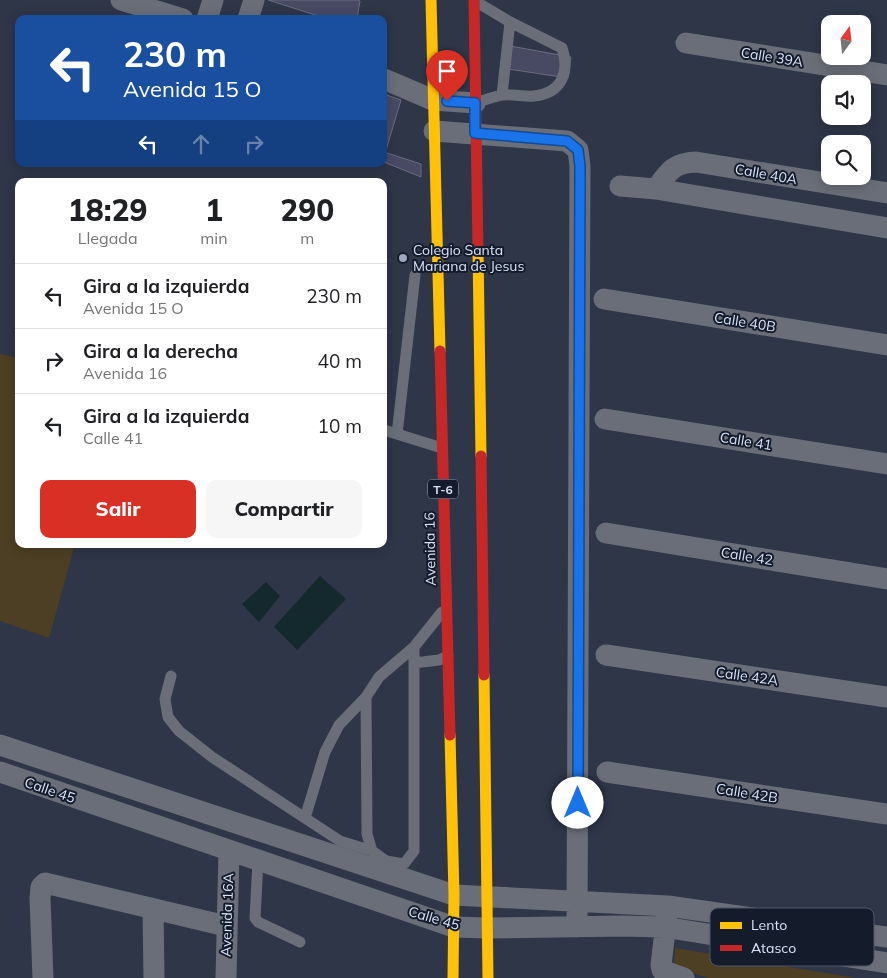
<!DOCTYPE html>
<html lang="es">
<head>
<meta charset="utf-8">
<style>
	:root { --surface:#fff; --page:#f6f6f6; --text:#202124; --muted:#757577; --line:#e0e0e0; --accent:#d93025 }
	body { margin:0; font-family:Mulish,sans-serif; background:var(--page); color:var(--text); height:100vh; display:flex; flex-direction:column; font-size:19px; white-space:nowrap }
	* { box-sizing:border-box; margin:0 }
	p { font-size:16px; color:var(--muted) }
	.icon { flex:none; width:28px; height:28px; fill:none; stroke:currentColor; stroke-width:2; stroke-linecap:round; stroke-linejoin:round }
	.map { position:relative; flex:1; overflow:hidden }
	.panel { position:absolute; left:15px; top:178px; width:372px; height:370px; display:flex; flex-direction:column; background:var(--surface); border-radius:10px; box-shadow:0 2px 12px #0003 }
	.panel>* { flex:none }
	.guide { position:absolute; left:15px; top:15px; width:372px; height:152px; border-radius:10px; box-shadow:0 2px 12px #0003; background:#1a4fa0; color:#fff; overflow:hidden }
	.needle { width:32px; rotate:15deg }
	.tools { position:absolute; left:821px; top:15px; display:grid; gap:10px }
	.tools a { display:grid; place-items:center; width:50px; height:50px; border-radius:10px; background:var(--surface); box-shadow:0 2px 12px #0003; font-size:25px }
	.pin { position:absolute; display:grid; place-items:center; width:42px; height:42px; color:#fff; margin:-51px -21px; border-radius:50% 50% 50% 0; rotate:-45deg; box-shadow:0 0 5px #0007 }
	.pin .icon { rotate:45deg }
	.me { position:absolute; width:55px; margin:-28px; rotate:0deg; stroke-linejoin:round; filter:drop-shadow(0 0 4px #0008) }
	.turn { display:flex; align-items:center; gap:18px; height:105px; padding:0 25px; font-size:22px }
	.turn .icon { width:65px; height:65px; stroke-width:2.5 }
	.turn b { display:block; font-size:35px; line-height:42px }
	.lanes { display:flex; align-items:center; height:48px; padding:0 25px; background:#0003; justify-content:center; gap:25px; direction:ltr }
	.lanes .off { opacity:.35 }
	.eta { display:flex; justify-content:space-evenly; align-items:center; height:85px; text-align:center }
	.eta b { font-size:30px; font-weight:800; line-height:35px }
	.action { display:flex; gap:10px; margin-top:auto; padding:10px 25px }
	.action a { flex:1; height:58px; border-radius:10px; background:var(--accent); color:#fff; font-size:20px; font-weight:800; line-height:58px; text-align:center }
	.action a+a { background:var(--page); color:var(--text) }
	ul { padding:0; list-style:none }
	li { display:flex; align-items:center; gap:15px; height:65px; padding:0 25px; border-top:1px solid var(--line) }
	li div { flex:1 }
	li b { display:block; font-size:19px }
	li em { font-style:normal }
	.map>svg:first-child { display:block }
	.green { fill:#4c3f23 }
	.water { fill:#13292d }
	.building { fill:#484a64; stroke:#696d7d }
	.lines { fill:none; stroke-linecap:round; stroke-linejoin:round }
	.lane { stroke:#6a6e78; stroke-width:11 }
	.street { stroke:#6a6e78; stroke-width:21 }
	.slow { stroke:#ffc107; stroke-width:11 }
	.jam { stroke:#c62828; stroke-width:11 }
	.route-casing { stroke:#114b97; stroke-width:12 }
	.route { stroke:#1a73e8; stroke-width:9 }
	.poi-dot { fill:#9da7bb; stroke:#141b2a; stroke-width:2 }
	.labels { text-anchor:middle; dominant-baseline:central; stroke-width:4; stroke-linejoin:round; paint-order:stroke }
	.shield { fill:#141b2a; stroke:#9ea8bb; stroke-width:1 }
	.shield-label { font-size:12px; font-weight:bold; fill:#d9e4f9 }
	.street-label { font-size:14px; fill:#d9e4f9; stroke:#141b2a }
	.poi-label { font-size:14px; fill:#d9e4f9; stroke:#141b2a; text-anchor:start }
	.key { fill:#141b2a; stroke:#4f5768; stroke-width:1 }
	.key-label { font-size:14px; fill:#d9e4f9 }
</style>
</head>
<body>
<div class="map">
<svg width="887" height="978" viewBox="0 0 887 978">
	<rect width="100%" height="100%" fill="#2e3648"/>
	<!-- green -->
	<path class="green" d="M0,354L19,358V544H75L49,638L0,621Z
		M675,948L856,978H708L674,967Z"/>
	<!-- water -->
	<path class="water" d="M320,576L346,599L297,650L274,627Z
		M266,582L280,596L259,622L242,604Z"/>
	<!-- building -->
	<path class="building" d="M268,0H358L360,1L357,19H328Z
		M510,46L571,57L568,78L508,69Z
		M384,94L401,100L384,157Z
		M384,152L421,164V177L384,162Z"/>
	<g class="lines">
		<!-- lane -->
		<path class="lane" d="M475,1L510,22L562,48C570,72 562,93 534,96C524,97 513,94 503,95C494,96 485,100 476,103
			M502,95L510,22
			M384,430L442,448
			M397,434L415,275
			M414,647V851L404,864L386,861L372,851L367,834L366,697L379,677L414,647L442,612
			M414,663L439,660L448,656
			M171,676L165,699L168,717L179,731L212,757L340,841L372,851
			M305,818L325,752L339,725L366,697
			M258,861L255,918L258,922L300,942"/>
		<!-- street -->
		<path class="street" d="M121,0L183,19
			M207,19L213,0
			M248,19L254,0
			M686,43L887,75
			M384,79L433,100L475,103
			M434,131L567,141L578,150L580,166L577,927
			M620,186L656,189L887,228
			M656,189C669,171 673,163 696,162L887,193
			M604,299L887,345
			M605,419L887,464
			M606,533L887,579
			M606,655L887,697
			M0,745L454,895L668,906L887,937
			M0,772L454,927L487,928L623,926L664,927L887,963
			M607,772L887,814
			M153,909L154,978
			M667,914L661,965L662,970L684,978
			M43,978L40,898L41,887L45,883L226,926
			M226,978L229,851"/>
		<!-- slow -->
		<path class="slow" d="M431,0L440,351
			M478,249L481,456
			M484,675L488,978
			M450,735L454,895L453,978"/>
		<!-- jam -->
		<path class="jam" d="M474,0L478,249
			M440,351L450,735
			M481,456L484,675"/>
	</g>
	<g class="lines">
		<!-- route casing -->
		<g class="route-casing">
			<path id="route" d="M447,101L475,103V133L567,141L578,150L580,166L578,803"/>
		</g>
		<!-- route -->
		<use href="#route" class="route"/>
	</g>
	<!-- markers -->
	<circle class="poi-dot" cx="403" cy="258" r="5"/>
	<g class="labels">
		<!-- shield labels -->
		<rect class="shield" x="428" y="479.5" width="30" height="19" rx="4"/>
		<g class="shield-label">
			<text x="443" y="489">T-6</text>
		</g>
		<!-- street labels -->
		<g class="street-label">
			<text transform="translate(772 57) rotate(9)">Calle 39A</text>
			<text transform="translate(766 174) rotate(10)">Calle 40A</text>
			<text transform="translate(745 322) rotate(9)">Calle 40B</text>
			<text transform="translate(746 441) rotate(9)">Calle 41</text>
			<text transform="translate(430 549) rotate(-91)">Avenida 16</text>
			<text transform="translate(747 556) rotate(9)">Calle 42</text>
			<text transform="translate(747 676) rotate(8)">Calle 42A</text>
			<text transform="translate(50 790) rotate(19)">Calle 45</text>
			<text transform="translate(747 793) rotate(9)">Calle 42B</text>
			<text transform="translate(227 915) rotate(-88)">Avenida 16A</text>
			<text transform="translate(434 918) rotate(16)">Calle 45</text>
		</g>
		<!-- poi labels -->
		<g class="poi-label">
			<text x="413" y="250">Colegio Santa<tspan x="413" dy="16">Mariana de Jesus</tspan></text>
		</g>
	</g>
	<!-- legend -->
	<rect x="710" y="908" width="164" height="58" rx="8" class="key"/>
	<rect x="720" y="922" width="22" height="7" fill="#ffc107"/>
	<rect x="720" y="945" width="22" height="6" fill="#c62828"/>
	<g class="key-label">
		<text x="751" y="930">Lento</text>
		<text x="751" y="953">Atasco</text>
	</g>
</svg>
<div class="tools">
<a><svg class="needle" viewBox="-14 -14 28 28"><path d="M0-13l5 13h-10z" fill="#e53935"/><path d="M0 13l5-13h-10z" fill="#757577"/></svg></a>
<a><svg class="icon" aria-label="sound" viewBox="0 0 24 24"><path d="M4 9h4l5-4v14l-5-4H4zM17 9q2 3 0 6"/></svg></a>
<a><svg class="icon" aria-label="search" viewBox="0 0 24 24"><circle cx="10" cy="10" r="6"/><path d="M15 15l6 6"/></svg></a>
</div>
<div class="pin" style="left:447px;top:101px;background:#d93025"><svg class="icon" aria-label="arrive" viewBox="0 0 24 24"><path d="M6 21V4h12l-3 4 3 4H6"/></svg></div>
<svg class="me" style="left:578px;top:803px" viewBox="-20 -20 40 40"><circle r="19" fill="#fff"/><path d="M0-13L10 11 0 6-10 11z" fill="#1a73e8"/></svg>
<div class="guide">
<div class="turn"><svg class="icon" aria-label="left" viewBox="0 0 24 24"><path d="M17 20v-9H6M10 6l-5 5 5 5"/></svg><div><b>230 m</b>Avenida 15 O</div></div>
<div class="lanes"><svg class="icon" aria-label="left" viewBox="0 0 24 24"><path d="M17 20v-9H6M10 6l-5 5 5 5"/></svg><svg class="icon off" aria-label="ahead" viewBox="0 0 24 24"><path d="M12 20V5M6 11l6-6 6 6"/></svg><svg class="icon off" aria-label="right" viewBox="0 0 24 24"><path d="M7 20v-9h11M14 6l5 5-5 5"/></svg></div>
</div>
<section class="panel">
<div class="eta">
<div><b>18:29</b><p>Llegada</p></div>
<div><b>1</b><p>min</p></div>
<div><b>290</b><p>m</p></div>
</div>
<ul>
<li><svg class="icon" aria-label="left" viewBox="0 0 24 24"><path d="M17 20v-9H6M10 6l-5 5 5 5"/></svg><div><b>Gira a la izquierda</b><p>Avenida 15 O</p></div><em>230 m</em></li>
<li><svg class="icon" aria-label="right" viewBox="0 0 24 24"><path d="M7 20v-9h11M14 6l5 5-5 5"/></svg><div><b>Gira a la derecha</b><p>Avenida 16</p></div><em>40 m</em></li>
<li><svg class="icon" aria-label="left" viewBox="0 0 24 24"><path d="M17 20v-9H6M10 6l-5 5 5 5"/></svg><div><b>Gira a la izquierda</b><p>Calle 41</p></div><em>10 m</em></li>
</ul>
<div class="action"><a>Salir</a><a>Compartir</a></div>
</section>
</div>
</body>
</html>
